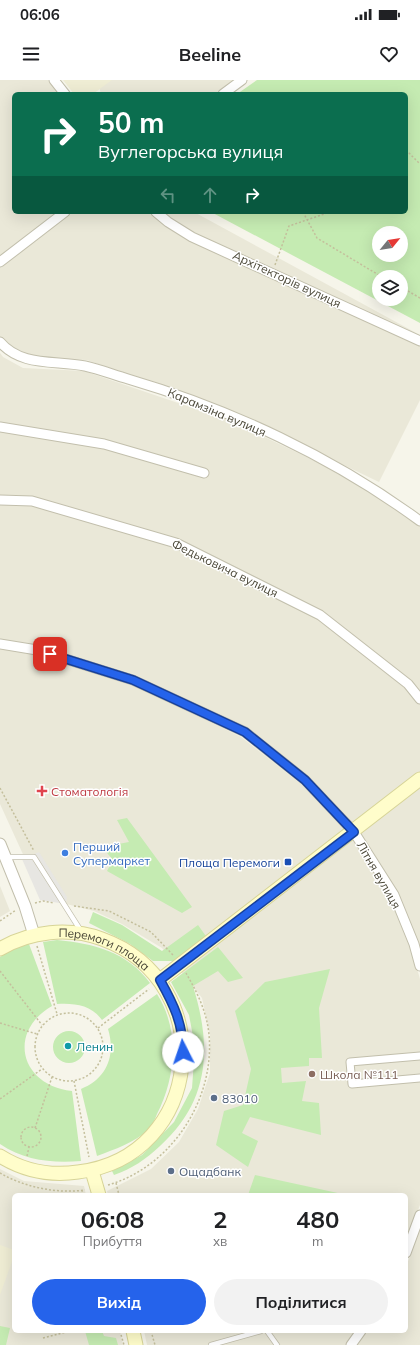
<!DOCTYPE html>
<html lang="uk">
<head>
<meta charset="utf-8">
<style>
	:root { --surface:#fff; --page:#f2f2f2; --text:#202124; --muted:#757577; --accent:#2563eb }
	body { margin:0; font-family:Mulish,sans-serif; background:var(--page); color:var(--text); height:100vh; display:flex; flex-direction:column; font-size:15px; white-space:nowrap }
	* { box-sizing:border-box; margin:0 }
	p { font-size:13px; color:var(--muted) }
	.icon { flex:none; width:22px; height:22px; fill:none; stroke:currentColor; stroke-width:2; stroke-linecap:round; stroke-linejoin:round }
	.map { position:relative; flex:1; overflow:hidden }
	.panel { position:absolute; left:12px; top:1113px; width:396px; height:140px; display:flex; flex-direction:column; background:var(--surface); border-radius:6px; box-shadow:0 4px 16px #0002 }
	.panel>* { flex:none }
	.top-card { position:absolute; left:12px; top:12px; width:396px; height:122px; border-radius:6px; box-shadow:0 4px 16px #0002; background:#0b6e4f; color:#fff; overflow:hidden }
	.needle { width:26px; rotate:60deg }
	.buttons { position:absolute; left:372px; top:146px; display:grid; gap:8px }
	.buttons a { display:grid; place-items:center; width:36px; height:36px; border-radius:50%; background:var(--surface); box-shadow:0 4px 16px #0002; font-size:20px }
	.pin { position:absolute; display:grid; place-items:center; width:34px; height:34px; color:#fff; margin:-17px; border-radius:8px; box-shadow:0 2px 6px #0006 }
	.me { position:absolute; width:44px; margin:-22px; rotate:356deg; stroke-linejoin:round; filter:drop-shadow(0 0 3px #0008) }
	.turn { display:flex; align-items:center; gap:14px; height:84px; padding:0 20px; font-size:18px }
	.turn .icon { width:52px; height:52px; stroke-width:2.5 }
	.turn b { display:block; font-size:28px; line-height:34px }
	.lanes { display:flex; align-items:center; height:38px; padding:0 20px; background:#0003; justify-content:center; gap:20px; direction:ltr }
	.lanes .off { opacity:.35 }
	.eta { display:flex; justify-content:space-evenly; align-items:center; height:68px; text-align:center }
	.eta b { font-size:24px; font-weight:700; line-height:28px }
	.primary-button { display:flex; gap:8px; margin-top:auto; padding:8px 20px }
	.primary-button a { flex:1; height:46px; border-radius:24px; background:var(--accent); color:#fff; font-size:16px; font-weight:700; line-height:46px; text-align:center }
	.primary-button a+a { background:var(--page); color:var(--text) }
	.status { display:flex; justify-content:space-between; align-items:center; height:28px; padding:0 20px; background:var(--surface); direction:ltr }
	.status svg { height:11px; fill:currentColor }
	header { display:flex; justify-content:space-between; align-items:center; height:52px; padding:0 20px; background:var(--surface); font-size:18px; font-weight:700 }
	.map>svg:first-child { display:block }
	.residential { fill:#eae8d8 }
	.education { fill:#efedd4 }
	.green { fill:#c5ebb2; fill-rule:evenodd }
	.parking { fill:#e7e6e2 }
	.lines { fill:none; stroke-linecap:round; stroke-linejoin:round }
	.service-casing { stroke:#c2bfac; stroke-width:6 }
	.pedestrian-casing { stroke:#c2bfac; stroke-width:9 }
	.minor-casing { stroke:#c2bfac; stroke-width:11 }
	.tertiary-casing { stroke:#c2bfac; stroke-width:13 }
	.secondary-casing { stroke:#d7d498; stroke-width:15 }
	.path { stroke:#c4bf9c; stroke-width:1.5; stroke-dasharray:2 2; stroke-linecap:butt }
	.service { stroke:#fff; stroke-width:4.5 }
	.pedestrian { stroke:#fff; stroke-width:7 }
	.minor { stroke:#fff; stroke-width:9 }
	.tertiary { stroke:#fff; stroke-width:11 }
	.secondary { stroke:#fffdcb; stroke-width:13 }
	.route-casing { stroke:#184099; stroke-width:10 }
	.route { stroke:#2563eb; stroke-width:7 }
	.health-dot { fill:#e0444e; stroke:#fff; stroke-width:1.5 }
	.shop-dot { fill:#3f7fe0; stroke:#fff; stroke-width:1.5 }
	.transit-dot { fill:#1a4fb4; stroke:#fff; stroke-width:1.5 }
	.culture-dot { fill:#0f9aa8; stroke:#fff; stroke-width:1.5 }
	.education-dot { fill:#8d6e63; stroke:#fff; stroke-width:1.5 }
	.service-dot { fill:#5c6f8a; stroke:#fff; stroke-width:1.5 }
	.labels { text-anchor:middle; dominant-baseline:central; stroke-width:3; stroke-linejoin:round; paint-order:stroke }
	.street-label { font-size:12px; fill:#4a4737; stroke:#fff }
	.health-label { font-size:12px; fill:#be3a42; stroke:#fff; text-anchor:start }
	.shop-label { font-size:12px; fill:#366cbe; stroke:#fff; text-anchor:start }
	.transit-label { font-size:12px; fill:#164399; stroke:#fff; text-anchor:end }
	.culture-label { font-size:12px; fill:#0d838f; stroke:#fff; text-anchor:start }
	.education-label { font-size:12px; fill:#785e54; stroke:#fff; text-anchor:start }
	.service-label { font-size:12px; fill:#4e5e75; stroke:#fff; text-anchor:start }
</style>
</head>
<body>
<div class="status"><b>06:06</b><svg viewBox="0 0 49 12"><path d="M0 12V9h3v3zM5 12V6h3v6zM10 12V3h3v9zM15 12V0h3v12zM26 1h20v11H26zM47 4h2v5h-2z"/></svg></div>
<header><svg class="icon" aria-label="menu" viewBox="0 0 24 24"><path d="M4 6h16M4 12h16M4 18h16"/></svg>Beeline<svg class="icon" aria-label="heart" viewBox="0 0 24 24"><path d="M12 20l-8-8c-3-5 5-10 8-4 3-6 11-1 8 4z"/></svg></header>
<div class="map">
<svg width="420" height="1265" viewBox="0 0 420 1265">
	<rect width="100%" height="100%" fill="#f6f5ea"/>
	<!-- residential -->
	<path class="residential" d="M0,0H48L58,14H14V132H194L420,255V320L379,402L238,334L87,280L24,278L7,265L0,257Z
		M97,0H246L227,14H101Z
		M0,273L3,277L23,288L84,291L231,341L334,390L397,429L420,446V878L416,863L354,748L307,696L245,646L134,594L39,565L0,559Z
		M0,569L34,574L130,603L241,657L301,704L349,752L390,816L410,865L420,899V1125L406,1162V1115H108L107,1111L151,1089L179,1062L198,1029L210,993V955L202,918L162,868L122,844L94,831L43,818L0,724Z
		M0,806L10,831L0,837Z
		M0,1089L24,1101L84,1106L86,1115H14V1251H120L123,1265H0Z
		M420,1148V1265H356L366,1251H406V1187Z
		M144,1251H356L346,1265H147Z"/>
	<!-- education -->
	<path class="education" d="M63,0H112L93,14H74Z
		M0,1165L14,1170V1176L0,1215Z"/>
	<!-- green -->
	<path class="green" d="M257,0H420V243L211,132H406V14H237ZM379,153H401V175H379ZM379,197H401V219H379Z
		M127,738L192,827L182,833L107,791L113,780L102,767L129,762L117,740Z
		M93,832L122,845L162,871L198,845L208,859L176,881H153L130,864L89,843Z
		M57,860C92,863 128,872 150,903L102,940C91,925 75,923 57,924L43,862Z
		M29,864L52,926C7,952 20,1005 72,1011L81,1081C52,1083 25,1081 0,1064V877L13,869Z
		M218,867L243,898L228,902L218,891L193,906C212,967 210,1021 160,1066C146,1079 132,1089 114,1095L112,1091L142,1075L174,1042L192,1008L195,967L189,935L171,902Z
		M330,889L319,928L322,978H309V986L281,988L282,1003L306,1001L302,1021L319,1023L321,1055L250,1037L242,1053L258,1061L248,1087L216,1065L224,1031L243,1025L251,989L235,931L265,902Z
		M157,914C180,950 176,997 157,1034C155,1039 152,1046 148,1050C134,1063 115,1069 97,1076L81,1009C107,999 116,975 108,949Z
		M53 967a16 16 0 1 1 32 0a16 16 0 1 1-32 0Z
		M255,1095L347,1115H248Z
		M0,1246L10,1248L6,1265H0Z
		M85,1251H102L104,1256L116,1258L118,1265H89Z"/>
	<!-- parking -->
	<path class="parking" d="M39,772L67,817L66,824L40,820L22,779Z"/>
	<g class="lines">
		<!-- service casing -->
		<g class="service-casing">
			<path id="service" d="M7,777H34L81,851
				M267,1251L277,1265
				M211,1265L261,1251"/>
		</g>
		<!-- pedestrian casing -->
		<g class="pedestrian-casing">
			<path id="pedestrian" d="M420,976L350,982L352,1004L420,998"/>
		</g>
		<!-- minor casing -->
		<g class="minor-casing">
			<path id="minor" d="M54,0L65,14
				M223,14L242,0
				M156,132L168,142L192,157L420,261
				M0,182L65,132
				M0,262C21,287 55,280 85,286C99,289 114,295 128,299C230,329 333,377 420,441
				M0,347L104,364L204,393
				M0,420L32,421L176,463L320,535L408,604L420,619
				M0,564L37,570L133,600L245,652L305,700L354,752L394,815L414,864L420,886
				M406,1173L420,1135
				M351,1265L361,1251"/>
		</g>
		<!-- tertiary casing -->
		<g class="tertiary-casing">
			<path id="tertiary" d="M0,764L25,826L34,855"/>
		</g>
		<!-- secondary casing -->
		<g class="secondary-casing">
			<g id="secondary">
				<path id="s1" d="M0,869C30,851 69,847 102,859C221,902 204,1077 78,1092C51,1096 24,1091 0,1076"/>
				<path d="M160,900L420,699"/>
				<path d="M92,1091L99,1115"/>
				<path d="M133,1251L136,1265"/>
			</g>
		</g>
		<!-- path -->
		<path class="path" d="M310,14H317
			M406,70L420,84
			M303,132L317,158L382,197
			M275,185L289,146L330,132
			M401,207L420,218
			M0,708L34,771
			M35,823L43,821L54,823
			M74,826L109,831L151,852L173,875
			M0,841L16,830
			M37,866L57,934
			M0,891L42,945
			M35 967a34 34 0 1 1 68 0a34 34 0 1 1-68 0Z
			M0,943L37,954
			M98,948L149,909
			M74,1001L89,1077
			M0,1019L42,989
			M21 1057a10 10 0 1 1 20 0a10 10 0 1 1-20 0Z
			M35,1048L52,997
			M27,1076L29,1067
			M0,1093C24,1107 57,1114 85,1110
			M116,1103L119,1115
			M108,1105C171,1087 215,1020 209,955C207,932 197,912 186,893
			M82,1110L83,1115
			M120,1251L124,1265
			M151,1251L155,1265
			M43,1258L70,1251"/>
		<!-- service -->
		<use href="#service" class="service"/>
		<!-- pedestrian -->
		<use href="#pedestrian" class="pedestrian"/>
		<!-- minor -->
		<use href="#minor" class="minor"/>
		<!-- tertiary -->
		<use href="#tertiary" class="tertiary"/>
		<!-- secondary -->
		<use href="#secondary" class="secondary"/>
	</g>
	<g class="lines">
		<!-- route casing -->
		<g class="route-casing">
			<path id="route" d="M50,574L133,600L245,652L305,700L354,752L160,900C174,925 183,944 183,972"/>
		</g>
		<!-- route -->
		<use href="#route" class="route"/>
	</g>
	<!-- markers -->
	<path class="health-dot" d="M40 705h4v4h4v4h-4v4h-4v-4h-4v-4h4z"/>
	<circle class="shop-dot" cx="65" cy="773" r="4"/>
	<rect class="transit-dot" x="284" y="778" width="8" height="8" rx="2"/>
	<circle class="culture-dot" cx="68" cy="966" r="4"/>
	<circle class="education-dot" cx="312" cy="994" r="4"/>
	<g class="service-dot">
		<circle cx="214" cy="1018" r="4"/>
		<circle cx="171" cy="1091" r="4"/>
	</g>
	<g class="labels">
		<!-- street labels -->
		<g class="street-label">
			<text transform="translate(287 199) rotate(25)">Архітекторів вулиця</text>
			<text transform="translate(217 332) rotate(23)">Карамзіна вулиця</text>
			<text transform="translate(225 488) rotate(26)">Федьковича вулиця</text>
			<text transform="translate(379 795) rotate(60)">Літня вулиця</text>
			<text stroke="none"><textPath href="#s1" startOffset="111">Перемоги площа</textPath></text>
		</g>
		<!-- health labels -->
		<g class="health-label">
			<text x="51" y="711">Стоматологія</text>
		</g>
		<!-- shop labels -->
		<g class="shop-label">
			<text x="73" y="766">Перший<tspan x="73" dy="14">Супермаркет</tspan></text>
		</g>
		<!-- transit labels -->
		<g class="transit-label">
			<text x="280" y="782">Площа Перемоги</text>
		</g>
		<!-- culture labels -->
		<g class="culture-label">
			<text x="76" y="966">Ленин</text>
		</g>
		<!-- education labels -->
		<g class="education-label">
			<text x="320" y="994">Школа №111</text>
		</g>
		<!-- service labels -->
		<g class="service-label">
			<text x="222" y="1018">83010</text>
			<text x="179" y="1091">Ощадбанк</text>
		</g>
	</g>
</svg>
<div class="buttons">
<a><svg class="needle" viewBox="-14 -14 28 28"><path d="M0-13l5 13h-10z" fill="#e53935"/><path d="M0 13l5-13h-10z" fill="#757577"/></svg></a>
<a><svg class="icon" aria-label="layers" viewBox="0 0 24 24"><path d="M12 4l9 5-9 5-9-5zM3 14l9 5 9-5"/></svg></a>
</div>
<div class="pin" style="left:50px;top:574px;background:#d93025"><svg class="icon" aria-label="arrive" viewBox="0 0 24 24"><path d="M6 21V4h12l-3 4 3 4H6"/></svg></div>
<svg class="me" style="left:183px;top:972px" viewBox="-20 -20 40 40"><circle r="19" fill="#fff"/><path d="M0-13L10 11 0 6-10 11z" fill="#2563eb"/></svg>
<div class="top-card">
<div class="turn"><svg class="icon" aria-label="right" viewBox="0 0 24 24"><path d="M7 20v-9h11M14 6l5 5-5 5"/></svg><div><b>50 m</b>Вуглегорська вулиця</div></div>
<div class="lanes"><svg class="icon off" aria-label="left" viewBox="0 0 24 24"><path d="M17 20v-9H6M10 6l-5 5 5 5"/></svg><svg class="icon off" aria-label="ahead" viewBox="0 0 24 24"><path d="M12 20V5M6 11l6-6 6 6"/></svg><svg class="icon" aria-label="right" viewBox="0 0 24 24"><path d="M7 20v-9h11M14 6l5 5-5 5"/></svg></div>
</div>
<section class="panel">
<div class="eta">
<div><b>06:08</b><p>Прибуття</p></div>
<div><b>2</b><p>хв</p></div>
<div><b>480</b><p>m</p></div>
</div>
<div class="primary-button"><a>Вихід</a><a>Поділитися</a></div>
</section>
</div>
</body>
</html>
